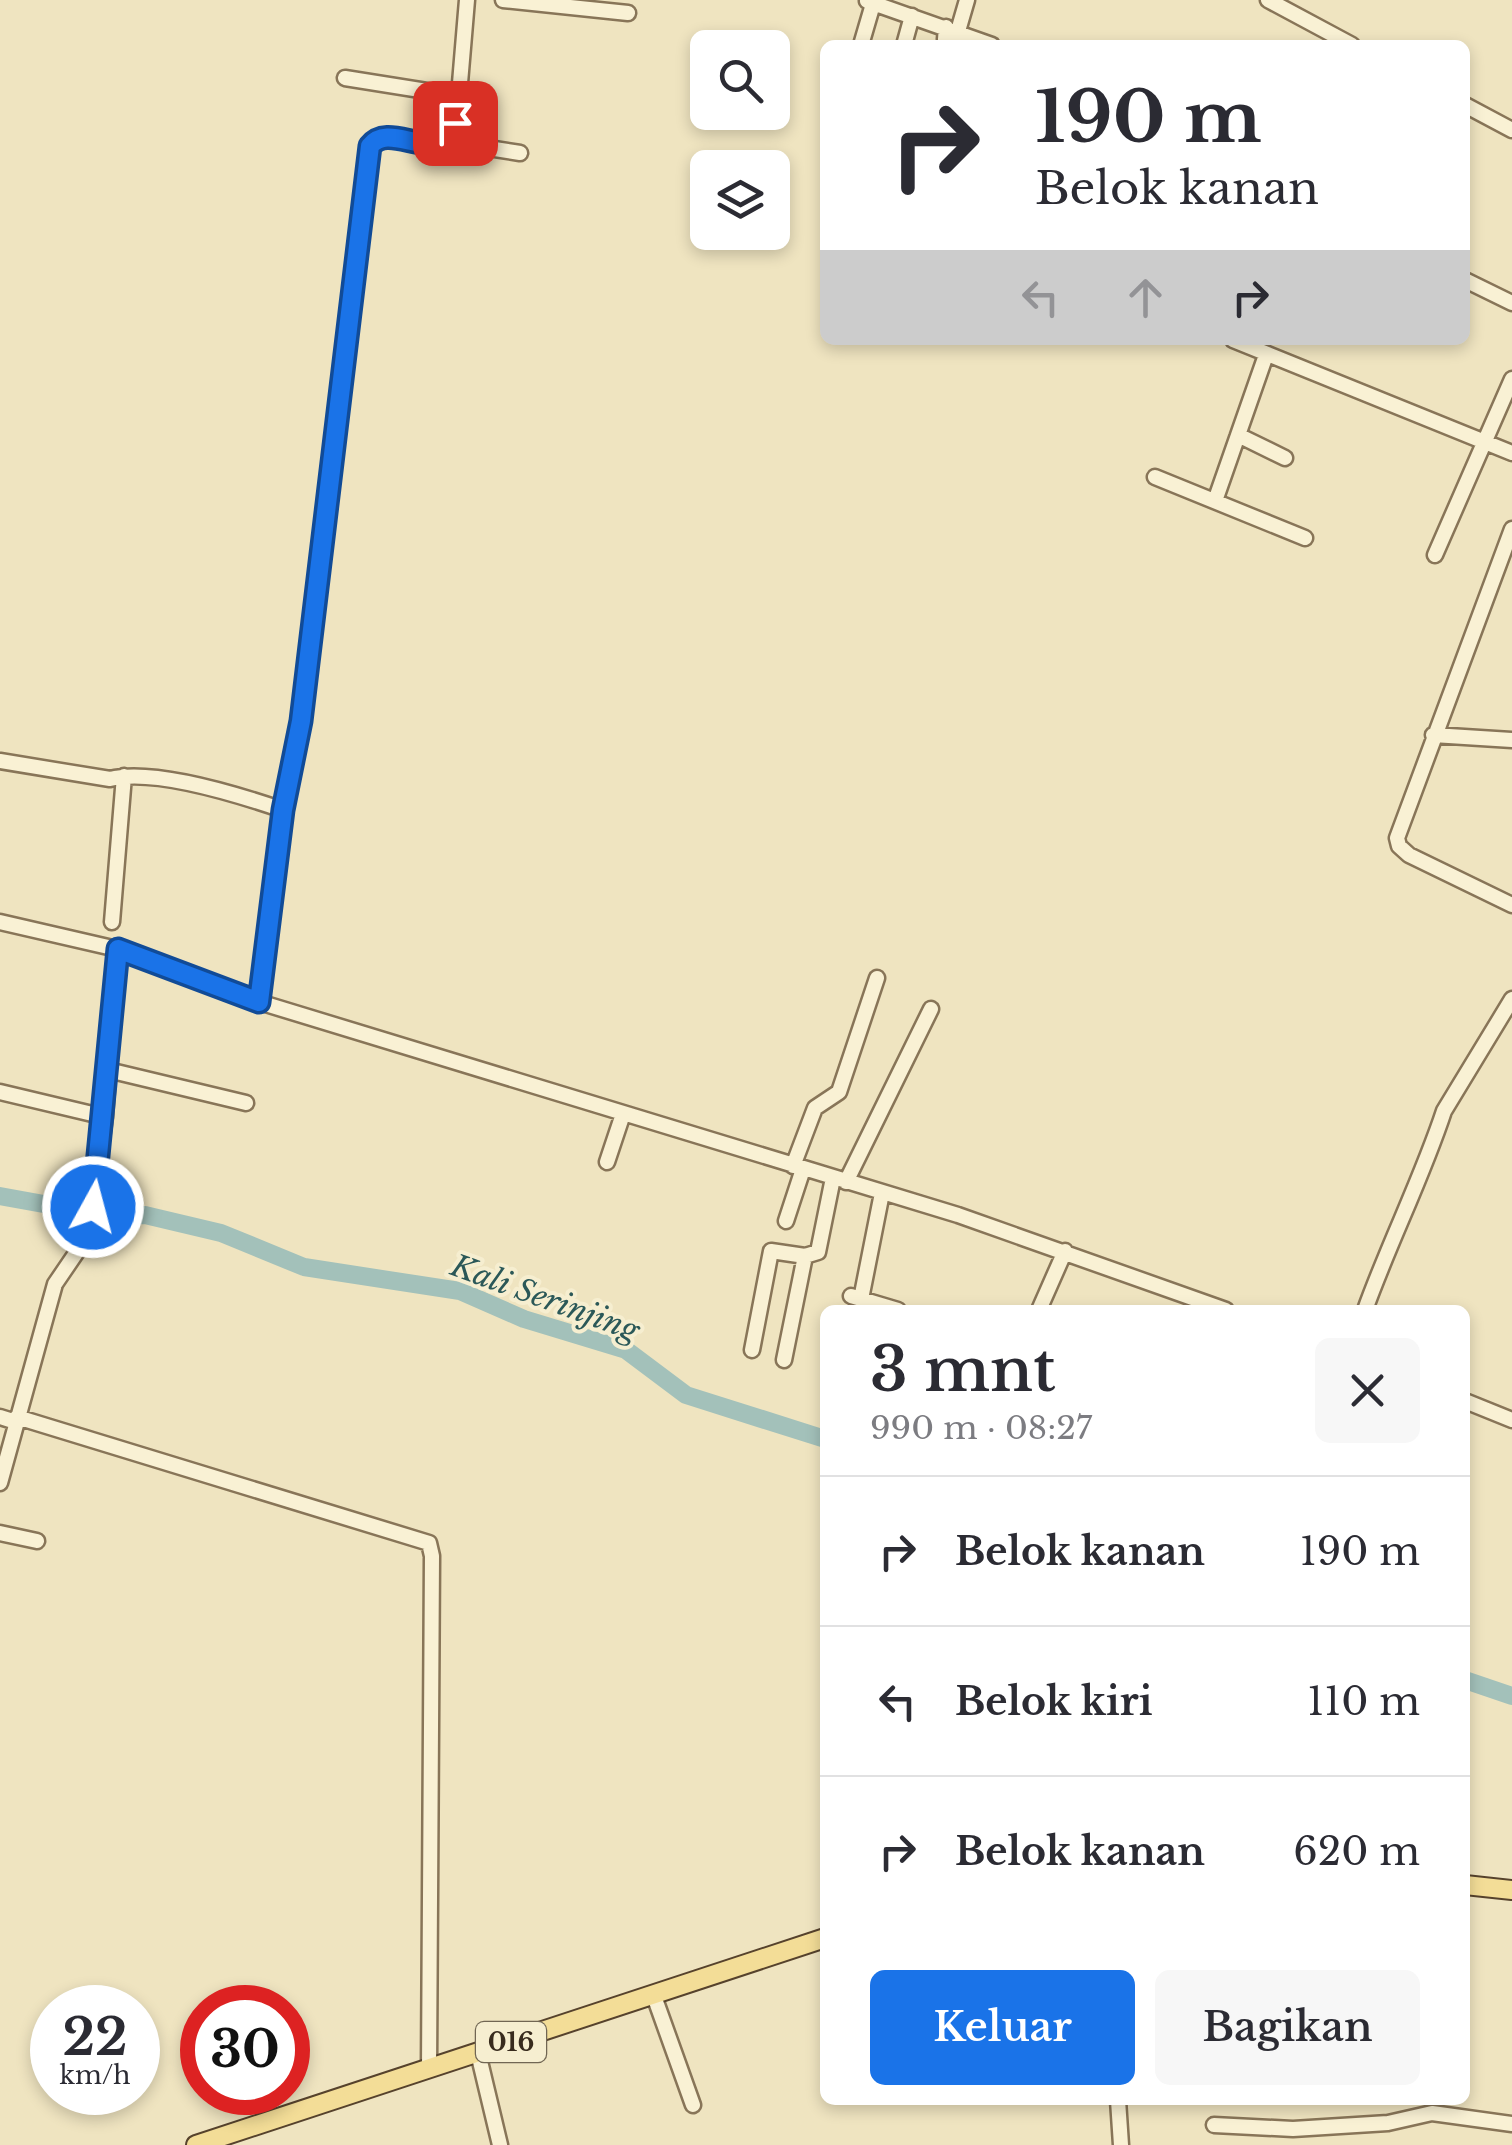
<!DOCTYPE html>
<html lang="id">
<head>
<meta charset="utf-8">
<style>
	:root { --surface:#fff; --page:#f7f7f7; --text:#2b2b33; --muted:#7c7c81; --line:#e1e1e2; --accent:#1a73e8 }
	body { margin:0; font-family:"Libre Baskerville",serif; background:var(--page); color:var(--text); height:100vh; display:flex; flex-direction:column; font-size:38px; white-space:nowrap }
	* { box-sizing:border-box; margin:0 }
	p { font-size:32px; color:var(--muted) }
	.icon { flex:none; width:55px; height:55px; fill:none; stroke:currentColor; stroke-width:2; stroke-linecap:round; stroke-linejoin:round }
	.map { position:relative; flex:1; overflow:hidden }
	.details { position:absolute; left:820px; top:1305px; width:650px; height:800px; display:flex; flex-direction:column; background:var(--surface); border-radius:15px; box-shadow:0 5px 15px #0003 }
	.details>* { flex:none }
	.guide { position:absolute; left:820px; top:40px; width:650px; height:305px; border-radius:15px; box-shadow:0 5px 15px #0003; background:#fff; color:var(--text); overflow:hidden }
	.controls { position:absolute; left:690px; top:30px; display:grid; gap:20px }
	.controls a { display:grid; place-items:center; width:100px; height:100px; border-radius:15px; background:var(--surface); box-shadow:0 5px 15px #0003; font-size:50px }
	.speed { position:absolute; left:30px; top:1985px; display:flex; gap:20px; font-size:50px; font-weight:700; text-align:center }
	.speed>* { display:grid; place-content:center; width:130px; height:130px; border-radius:50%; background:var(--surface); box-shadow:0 5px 15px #0003; line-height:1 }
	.speed small { font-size:25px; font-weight:400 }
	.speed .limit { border:15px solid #d22; background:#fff; color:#111 }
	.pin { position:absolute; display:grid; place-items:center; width:85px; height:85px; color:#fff; margin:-42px; border-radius:20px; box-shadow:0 5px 15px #0006 }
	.me { position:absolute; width:110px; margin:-55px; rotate:7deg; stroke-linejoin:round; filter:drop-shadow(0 0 8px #0008) }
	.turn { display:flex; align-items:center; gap:35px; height:210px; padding:0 50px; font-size:45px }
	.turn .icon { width:130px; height:130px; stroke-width:2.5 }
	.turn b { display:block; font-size:70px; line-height:85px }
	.lanes { display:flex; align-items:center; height:95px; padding:0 50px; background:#0003; justify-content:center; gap:50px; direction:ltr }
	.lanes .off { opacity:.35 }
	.round { display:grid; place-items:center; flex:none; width:105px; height:105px; border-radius:15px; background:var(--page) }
	.head { display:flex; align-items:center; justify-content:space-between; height:170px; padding:0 50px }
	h1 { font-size:60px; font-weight:600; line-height:75px }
	.cta { display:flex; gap:20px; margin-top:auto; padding:20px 50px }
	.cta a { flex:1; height:115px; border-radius:15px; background:var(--accent); color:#fff; font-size:40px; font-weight:600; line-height:115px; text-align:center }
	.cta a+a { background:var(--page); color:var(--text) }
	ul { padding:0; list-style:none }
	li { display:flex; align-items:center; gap:30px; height:150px; padding:0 50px; border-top:2px solid var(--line) }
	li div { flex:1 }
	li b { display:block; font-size:38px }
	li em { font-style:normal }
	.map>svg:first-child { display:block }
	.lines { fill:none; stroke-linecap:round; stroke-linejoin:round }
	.river { stroke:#a3c1ba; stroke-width:18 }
	.minor-casing { stroke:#887558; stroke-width:19 }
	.major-casing { stroke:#56422c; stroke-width:22 }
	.minor { stroke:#f9f1d4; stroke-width:14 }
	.major { stroke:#f3dd97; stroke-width:18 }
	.route-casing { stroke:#114b97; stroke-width:25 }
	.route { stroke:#1a73e8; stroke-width:18 }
	.labels { text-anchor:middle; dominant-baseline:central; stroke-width:8; stroke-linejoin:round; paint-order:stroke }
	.shield { fill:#f6eed0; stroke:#716653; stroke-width:2.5 }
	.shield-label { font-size:25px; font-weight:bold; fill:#382b1d }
	.water-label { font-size:30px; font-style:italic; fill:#2b5858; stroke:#f6eed0 }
</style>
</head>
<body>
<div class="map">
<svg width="1512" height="2145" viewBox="0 0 1512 2145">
	<rect width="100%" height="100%" fill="#efe4c0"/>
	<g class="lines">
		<!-- river -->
		<path class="river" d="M0,1196L110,1216L145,1215L221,1233L304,1267L460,1291L524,1319L626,1350L686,1395L825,1439
			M1465,1680L1512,1696"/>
		<!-- minor casing -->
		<g class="minor-casing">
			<path id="minor" d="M503,0L628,13
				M1268,0L1352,45
				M867,1L992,45
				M946,27L945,39L959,45
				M958,31L967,0
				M861,45L873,4
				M904,45L912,16
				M345,78L458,96
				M1465,105L1512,130
				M443,141L520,153
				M1465,280L1512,303
				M1233,340L1512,453
				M1238,435L1285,458
				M1155,477L1305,538
				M1215,501L1266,355
				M1512,529L1397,838L1399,846L1409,855L1512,905
				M1435,555L1512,379
				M1433,735L1512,740
				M0,761L110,779C154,768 239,795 283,810
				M0,922L117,949L259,1002L958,1215L1226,1310
				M112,922L124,776
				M259,1002L283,810L301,721L369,146L374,140L383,138L437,144L450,135L458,107L467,0
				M108,1070L246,1103
				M0,1092L105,1117
				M607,1162L623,1114
				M793,1166L815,1108L839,1092L877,978
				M846,1182L931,1009
				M786,1221L803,1169
				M851,1296L898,1310
				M861,1299L882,1193
				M1039,1310L1065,1251
				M1365,1310C1389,1243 1422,1178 1444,1111L1512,999
				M752,1350L771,1251L805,1256
				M784,1360L805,1256L818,1252L833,1178
				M1465,1401L1512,1420
				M0,1417L16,1422
				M17,1417L429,1543L432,1556L429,2069
				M0,1483L55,1284L85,1240L90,1222L105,1117L117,949
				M0,1533L37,1541
				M654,1996L693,2105
				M478,2053L500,2145
				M1118,2100L1121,2145
				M1214,2125L1293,2129L1388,2123L1432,2113L1512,2124"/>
		</g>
		<!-- major casing -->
		<g class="major-casing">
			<path id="major" d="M1465,1885L1512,1890
				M196,2145L825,1938"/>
		</g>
		<!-- minor -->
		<use href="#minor" class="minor"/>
		<!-- major -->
		<use href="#major" class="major"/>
	</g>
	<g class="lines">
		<!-- route casing -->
		<g class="route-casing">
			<path id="route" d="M93,1207L118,949L259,1002L283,810L301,721L370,146C391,119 438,169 455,123"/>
		</g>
		<!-- route -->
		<use href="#route" class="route"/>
	</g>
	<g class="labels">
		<!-- shield labels -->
		<rect class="shield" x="476" y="2022" width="70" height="40" rx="8"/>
		<g class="shield-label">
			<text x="511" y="2042">016</text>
		</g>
		<!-- water labels -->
		<g class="water-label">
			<text transform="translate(545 1298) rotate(20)">Kali Serinjing</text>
		</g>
	</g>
</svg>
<div class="controls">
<a><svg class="icon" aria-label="search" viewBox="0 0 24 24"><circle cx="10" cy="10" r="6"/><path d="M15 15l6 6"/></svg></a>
<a><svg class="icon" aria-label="layers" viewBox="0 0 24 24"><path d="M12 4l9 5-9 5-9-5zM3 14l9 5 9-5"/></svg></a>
</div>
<div class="speed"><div>22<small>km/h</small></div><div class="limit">30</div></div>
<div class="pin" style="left:455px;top:123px;background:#d93025"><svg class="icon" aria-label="arrive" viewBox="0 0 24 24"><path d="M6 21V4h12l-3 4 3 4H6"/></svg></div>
<svg class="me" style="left:93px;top:1207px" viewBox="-20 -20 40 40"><circle r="17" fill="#1a73e8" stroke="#fff" stroke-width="3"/><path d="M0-11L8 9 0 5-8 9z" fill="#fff"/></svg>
<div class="guide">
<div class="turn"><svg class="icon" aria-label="right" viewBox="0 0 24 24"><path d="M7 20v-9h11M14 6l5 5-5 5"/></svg><div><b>190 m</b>Belok kanan</div></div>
<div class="lanes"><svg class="icon off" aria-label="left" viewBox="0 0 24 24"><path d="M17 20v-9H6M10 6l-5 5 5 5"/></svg><svg class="icon off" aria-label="ahead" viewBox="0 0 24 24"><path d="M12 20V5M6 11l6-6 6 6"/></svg><svg class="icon" aria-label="right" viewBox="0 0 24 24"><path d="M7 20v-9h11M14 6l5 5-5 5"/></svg></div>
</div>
<section class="details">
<div class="head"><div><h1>3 mnt</h1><p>990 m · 08:27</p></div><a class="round"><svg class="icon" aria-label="close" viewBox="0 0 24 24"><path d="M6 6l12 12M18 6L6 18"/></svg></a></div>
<ul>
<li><svg class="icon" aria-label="right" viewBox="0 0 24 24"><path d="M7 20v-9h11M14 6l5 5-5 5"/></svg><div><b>Belok kanan</b></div><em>190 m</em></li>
<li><svg class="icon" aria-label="left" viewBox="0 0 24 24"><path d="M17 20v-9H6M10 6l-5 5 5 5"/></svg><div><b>Belok kiri</b></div><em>110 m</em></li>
<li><svg class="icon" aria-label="right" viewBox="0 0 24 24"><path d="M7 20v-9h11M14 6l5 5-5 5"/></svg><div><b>Belok kanan</b></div><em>620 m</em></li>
</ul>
<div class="cta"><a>Keluar</a><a>Bagikan</a></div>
</section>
</div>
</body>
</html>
